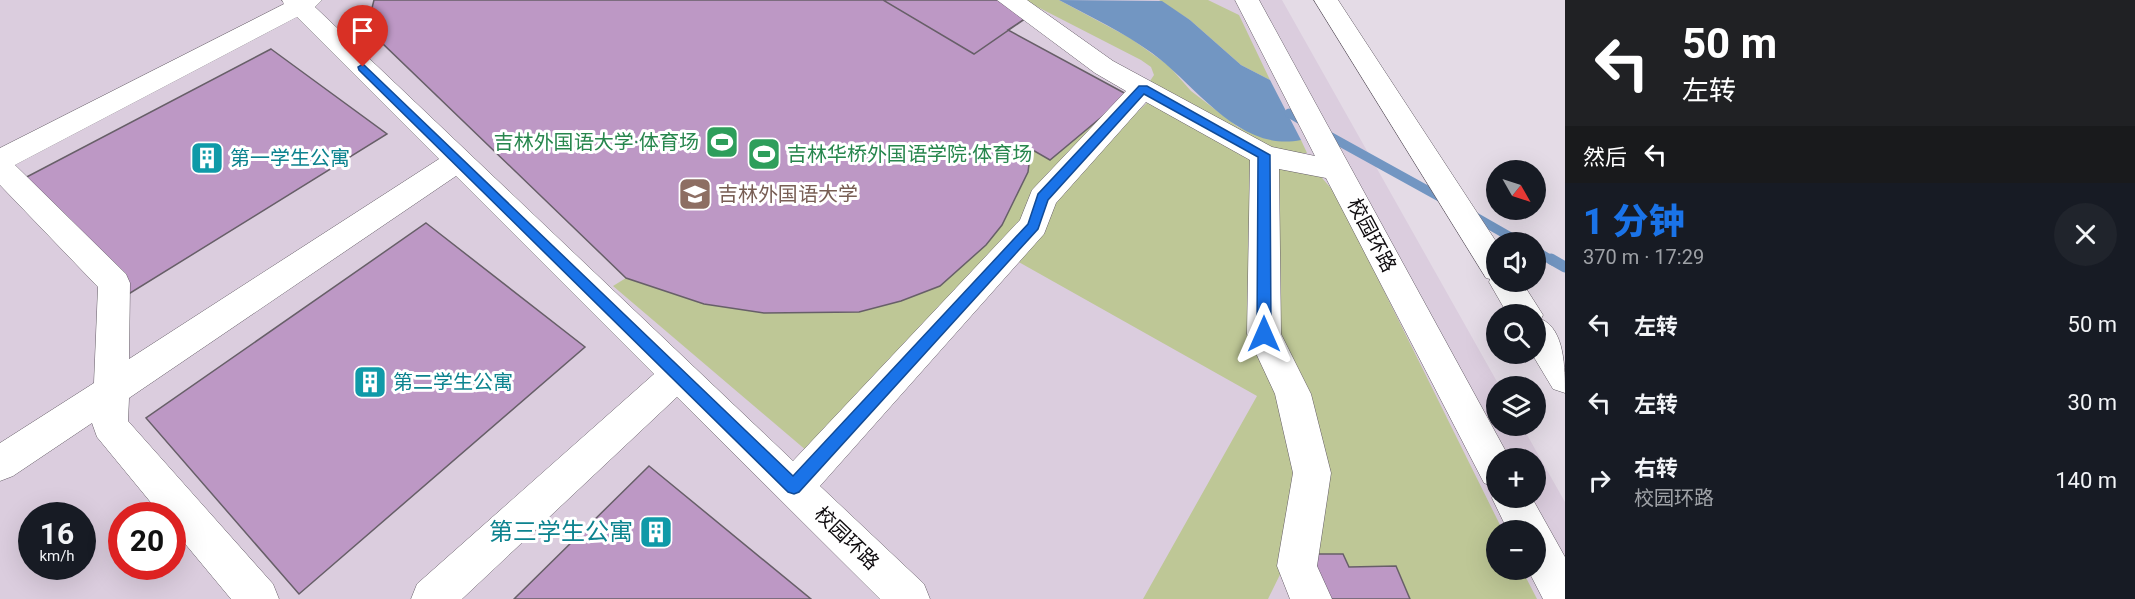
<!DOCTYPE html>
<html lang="zh">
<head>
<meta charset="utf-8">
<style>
	:root { --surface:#171b24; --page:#20242c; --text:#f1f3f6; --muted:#9ea1a6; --accent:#1a73e8 }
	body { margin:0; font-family:Roboto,"Noto Sans SC",sans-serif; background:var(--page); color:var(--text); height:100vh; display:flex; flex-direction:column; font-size:22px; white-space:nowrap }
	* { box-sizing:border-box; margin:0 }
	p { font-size:20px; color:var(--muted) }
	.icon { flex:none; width:33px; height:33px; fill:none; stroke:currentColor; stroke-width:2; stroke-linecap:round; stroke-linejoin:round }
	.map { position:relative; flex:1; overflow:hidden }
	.panel { display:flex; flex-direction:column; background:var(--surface); width:570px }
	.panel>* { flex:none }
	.banner { background:#202124; color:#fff; overflow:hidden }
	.needle { width:39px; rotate:129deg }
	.fabs { position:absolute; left:1486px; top:160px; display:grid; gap:12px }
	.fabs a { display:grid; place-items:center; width:60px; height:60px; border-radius:50%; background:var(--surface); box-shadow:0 6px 24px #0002; font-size:30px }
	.speed { position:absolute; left:18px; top:502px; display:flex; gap:12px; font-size:30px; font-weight:700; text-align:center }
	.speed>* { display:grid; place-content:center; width:78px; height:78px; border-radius:50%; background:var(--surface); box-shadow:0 6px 24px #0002; line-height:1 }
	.speed small { font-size:15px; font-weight:400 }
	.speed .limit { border:9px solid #d22; background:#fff; color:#111 }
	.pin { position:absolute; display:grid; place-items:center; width:51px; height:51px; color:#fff; margin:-62px -26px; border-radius:50% 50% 50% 0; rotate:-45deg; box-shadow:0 0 6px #0007 }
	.pin .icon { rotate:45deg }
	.me { position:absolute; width:66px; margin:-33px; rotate:0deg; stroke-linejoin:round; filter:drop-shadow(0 0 4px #0008) }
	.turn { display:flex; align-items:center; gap:21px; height:126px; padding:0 18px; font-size:27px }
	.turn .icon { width:78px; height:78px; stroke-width:2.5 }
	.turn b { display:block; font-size:42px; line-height:51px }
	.then { display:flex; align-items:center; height:57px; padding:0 18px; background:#0003; gap:12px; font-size:22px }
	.round { display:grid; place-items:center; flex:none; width:63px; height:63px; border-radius:32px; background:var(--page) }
	.overview { display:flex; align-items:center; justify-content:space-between; height:102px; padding:0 18px }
	h1 { font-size:36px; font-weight:800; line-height:45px; color:var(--accent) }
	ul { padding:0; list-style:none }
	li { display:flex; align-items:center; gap:18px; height:78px; padding:0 18px }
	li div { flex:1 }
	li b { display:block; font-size:22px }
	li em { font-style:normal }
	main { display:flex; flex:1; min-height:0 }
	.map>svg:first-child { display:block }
	.built { fill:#dbcdde; fill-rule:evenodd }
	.green { fill:#bec796 }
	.water { fill:#7296c2 }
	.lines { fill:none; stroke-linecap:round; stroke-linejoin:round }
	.stream-far1 { stroke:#7296c2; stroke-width:9 }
	.stream { stroke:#7296c2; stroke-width:11 }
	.building { fill:#bd98c5; stroke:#675f68; stroke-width:1.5 }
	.minor-casing { stroke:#645c66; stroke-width:1 }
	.minor { fill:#fff; fill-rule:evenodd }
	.route { fill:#1a73e8; stroke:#114b97; stroke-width:1.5 }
	.labels { text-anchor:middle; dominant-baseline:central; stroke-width:6; stroke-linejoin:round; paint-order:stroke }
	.leisure-label { font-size:20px; fill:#27864d; stroke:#fff; text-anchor:end }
	.culture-label { font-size:20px; fill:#0d838f; stroke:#fff; text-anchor:start }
	.education-label { font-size:20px; fill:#785e54; stroke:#fff; text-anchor:start }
	.street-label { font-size:20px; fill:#0f0c0f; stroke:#fff }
	.near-culture-label { font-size:24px; fill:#0d838f; stroke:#fff; text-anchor:end }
</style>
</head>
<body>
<main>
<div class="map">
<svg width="1565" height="599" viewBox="0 0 1565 599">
	<rect width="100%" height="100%" fill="#e4dbe6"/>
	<!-- built -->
	<path class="built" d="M0,0H1282L1500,387H1497V426H1522L1565,502V599H0ZM1497,459H1536V498H1497ZM32,516H82V567H32ZM122,516H172V567H122ZM1497,531H1536V570H1497Z"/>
	<!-- green -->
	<path class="green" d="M1024,0H1059L1130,38L1168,65L1191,91L1238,127L1271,139L1301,140L1307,153H1290L1270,149L1148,84L1154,75L1151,67L1141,60Z
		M1159,0H1208L1239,15L1270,80L1241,65L1190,20Z
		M1128,95L1030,219L807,451L613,286L626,278L704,304L764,313L859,312L901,301L986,245L1002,225L1028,172L1031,149L1050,160Z
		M1148,102L1316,171L1336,194L1503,531H1497V570H1522L1537,599H1410L1396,566L1349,567L1343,554H1312L1293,548L1268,599H1143L1257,396L1010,257L1048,197Z"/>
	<!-- water -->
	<path class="water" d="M1059,0L1162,1L1190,20L1241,65L1270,80L1301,140C1239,153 1195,84 1152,53C1123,32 1091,17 1059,0Z"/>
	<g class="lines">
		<!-- stream-far1 -->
		<path class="stream-far1" d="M1289,113L1306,123
			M1322,132L1445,200
			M1472,215L1521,243
			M1536,251L1553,261"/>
		<!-- stream -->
		<path class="stream" d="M1551,259L1565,267"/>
	</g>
	<!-- building -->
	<path class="building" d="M374,0H999L1029,16L1008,30L1128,95L1050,160L1031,149L1028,172L1002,225L986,245L940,286L901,301L859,312L764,313L704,304L626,278L380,41L372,8Z
		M883,0H999L1029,16L974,54Z
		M271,49L387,134L127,295L19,181Z
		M426,223L585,347L299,594L146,418Z
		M649,466L811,599H514Z
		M1312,554H1343L1349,567L1396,566L1410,599H1325Z"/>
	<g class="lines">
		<!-- minor casing -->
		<g class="minor-casing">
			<path id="minor" d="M282,0H322L315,7L793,461L1020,220L1032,190L1126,91L1095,73L997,0H1027L1113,61L1272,147L1315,156L1235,0H1259L1510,459H1497V498H1532L1565,557V599H1543L1528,570H1536V531H1508L1492,498L1496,488L1484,483L1326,178L1279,169L1281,334L1311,394L1331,473L1317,566L1332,599H1290L1277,566L1293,473L1275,394L1247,334L1250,160L1146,102L1056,203L1044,234L820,486L924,584L930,599H880L677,397L462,599H411L417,584L654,374L456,176L129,398L128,421L273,584L279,599H231L172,528V516H162L97,437L92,423L13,476L0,481V443L94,383L98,287L0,185V148L284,4ZM297,17L439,159L129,359L130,283L126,274L15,165Z
				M1314,0H1338L1497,243V282H1522L1543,315L1541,319C1565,329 1565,369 1565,393L1553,389L1532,354H1536V315H1508L1489,282L1490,279L1486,278Z"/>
		</g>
		<!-- minor -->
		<use href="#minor" class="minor"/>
	</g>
	<!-- route -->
	<path class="route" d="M363,64L793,476L1028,224L1038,194L1139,86H1147L1270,155L1271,334L1264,340L1257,334L1258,157L1144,94L1048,200L1038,229L799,492L794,494L788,492L359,70L358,67Z"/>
	<!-- icons -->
	<defs>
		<g id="stadium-square" transform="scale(1.725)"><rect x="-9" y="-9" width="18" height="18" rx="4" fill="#2e9e5b" stroke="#fff"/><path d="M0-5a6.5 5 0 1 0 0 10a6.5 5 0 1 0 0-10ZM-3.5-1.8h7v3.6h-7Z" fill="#fff"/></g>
		<g id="building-square" transform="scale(1.725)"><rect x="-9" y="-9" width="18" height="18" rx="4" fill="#0f9aa8" stroke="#fff"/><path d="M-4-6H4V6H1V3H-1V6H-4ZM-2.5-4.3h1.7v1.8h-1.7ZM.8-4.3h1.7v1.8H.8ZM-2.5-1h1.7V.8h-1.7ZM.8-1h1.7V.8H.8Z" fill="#fff"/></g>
		<g id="university-square" transform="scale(1.725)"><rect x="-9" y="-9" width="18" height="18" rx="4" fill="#8d6e63" stroke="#fff"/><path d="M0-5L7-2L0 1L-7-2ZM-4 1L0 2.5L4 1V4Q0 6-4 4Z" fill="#fff"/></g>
	</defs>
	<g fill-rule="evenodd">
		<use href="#stadium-square" x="722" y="142"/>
		<use href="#stadium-square" x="764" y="154"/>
		<use href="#building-square" x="207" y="158"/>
		<use href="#university-square" x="695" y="194"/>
		<use href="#building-square" x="370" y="382"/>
		<use href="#building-square" x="656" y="532"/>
	</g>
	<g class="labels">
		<!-- leisure labels -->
		<g class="leisure-label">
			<text x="699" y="142">吉林外国语大学·体育场</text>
			<text x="787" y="154" text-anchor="start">吉林华桥外国语学院·体育场</text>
		</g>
		<!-- culture labels -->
		<g class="culture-label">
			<text x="230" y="158">第一学生公寓</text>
			<text x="393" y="382">第二学生公寓</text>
		</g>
		<!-- education labels -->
		<g class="education-label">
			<text x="718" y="194">吉林外国语大学</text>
		</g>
		<!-- street labels -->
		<g class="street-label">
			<text transform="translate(1372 235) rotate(62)">校园环路</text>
			<text transform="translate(847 538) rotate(44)">校园环路</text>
		</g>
		<!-- near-culture labels -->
		<g class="near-culture-label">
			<text x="633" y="532">第三学生公寓</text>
		</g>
	</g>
</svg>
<div class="fabs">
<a><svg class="needle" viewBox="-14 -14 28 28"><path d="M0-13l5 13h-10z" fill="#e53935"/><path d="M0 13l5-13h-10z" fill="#9ea1a6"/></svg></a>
<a><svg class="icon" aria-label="sound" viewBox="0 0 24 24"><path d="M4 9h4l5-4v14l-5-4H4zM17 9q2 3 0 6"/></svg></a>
<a><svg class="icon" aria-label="search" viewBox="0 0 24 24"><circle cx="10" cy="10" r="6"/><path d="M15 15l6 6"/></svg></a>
<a><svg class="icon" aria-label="layers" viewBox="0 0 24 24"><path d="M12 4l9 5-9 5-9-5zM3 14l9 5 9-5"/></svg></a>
<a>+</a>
<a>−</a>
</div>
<div class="speed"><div>16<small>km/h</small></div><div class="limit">20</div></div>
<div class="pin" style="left:363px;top:67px;background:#d93025"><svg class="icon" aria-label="arrive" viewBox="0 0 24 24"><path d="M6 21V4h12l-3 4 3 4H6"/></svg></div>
<svg class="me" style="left:1264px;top:334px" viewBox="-20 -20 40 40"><path d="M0-17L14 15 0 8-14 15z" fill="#1a73e8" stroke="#fff" stroke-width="4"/></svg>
</div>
<section class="panel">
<div class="banner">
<div class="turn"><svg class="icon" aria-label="left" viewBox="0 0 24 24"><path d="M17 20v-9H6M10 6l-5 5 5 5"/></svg><div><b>50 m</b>左转</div></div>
<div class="then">然后<svg class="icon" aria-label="left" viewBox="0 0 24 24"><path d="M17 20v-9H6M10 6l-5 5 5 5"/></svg></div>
</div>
<div class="overview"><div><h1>1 分钟</h1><p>370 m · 17:29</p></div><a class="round"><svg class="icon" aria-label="close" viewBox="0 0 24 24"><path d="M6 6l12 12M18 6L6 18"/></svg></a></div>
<ul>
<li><svg class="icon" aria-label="left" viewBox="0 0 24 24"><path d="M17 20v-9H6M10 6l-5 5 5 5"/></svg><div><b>左转</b></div><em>50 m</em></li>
<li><svg class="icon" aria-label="left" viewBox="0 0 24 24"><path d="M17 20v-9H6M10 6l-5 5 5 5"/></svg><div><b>左转</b></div><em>30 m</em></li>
<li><svg class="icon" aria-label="right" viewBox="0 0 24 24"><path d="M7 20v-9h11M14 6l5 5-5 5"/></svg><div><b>右转</b><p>校园环路</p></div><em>140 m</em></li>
</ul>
</section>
</main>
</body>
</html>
